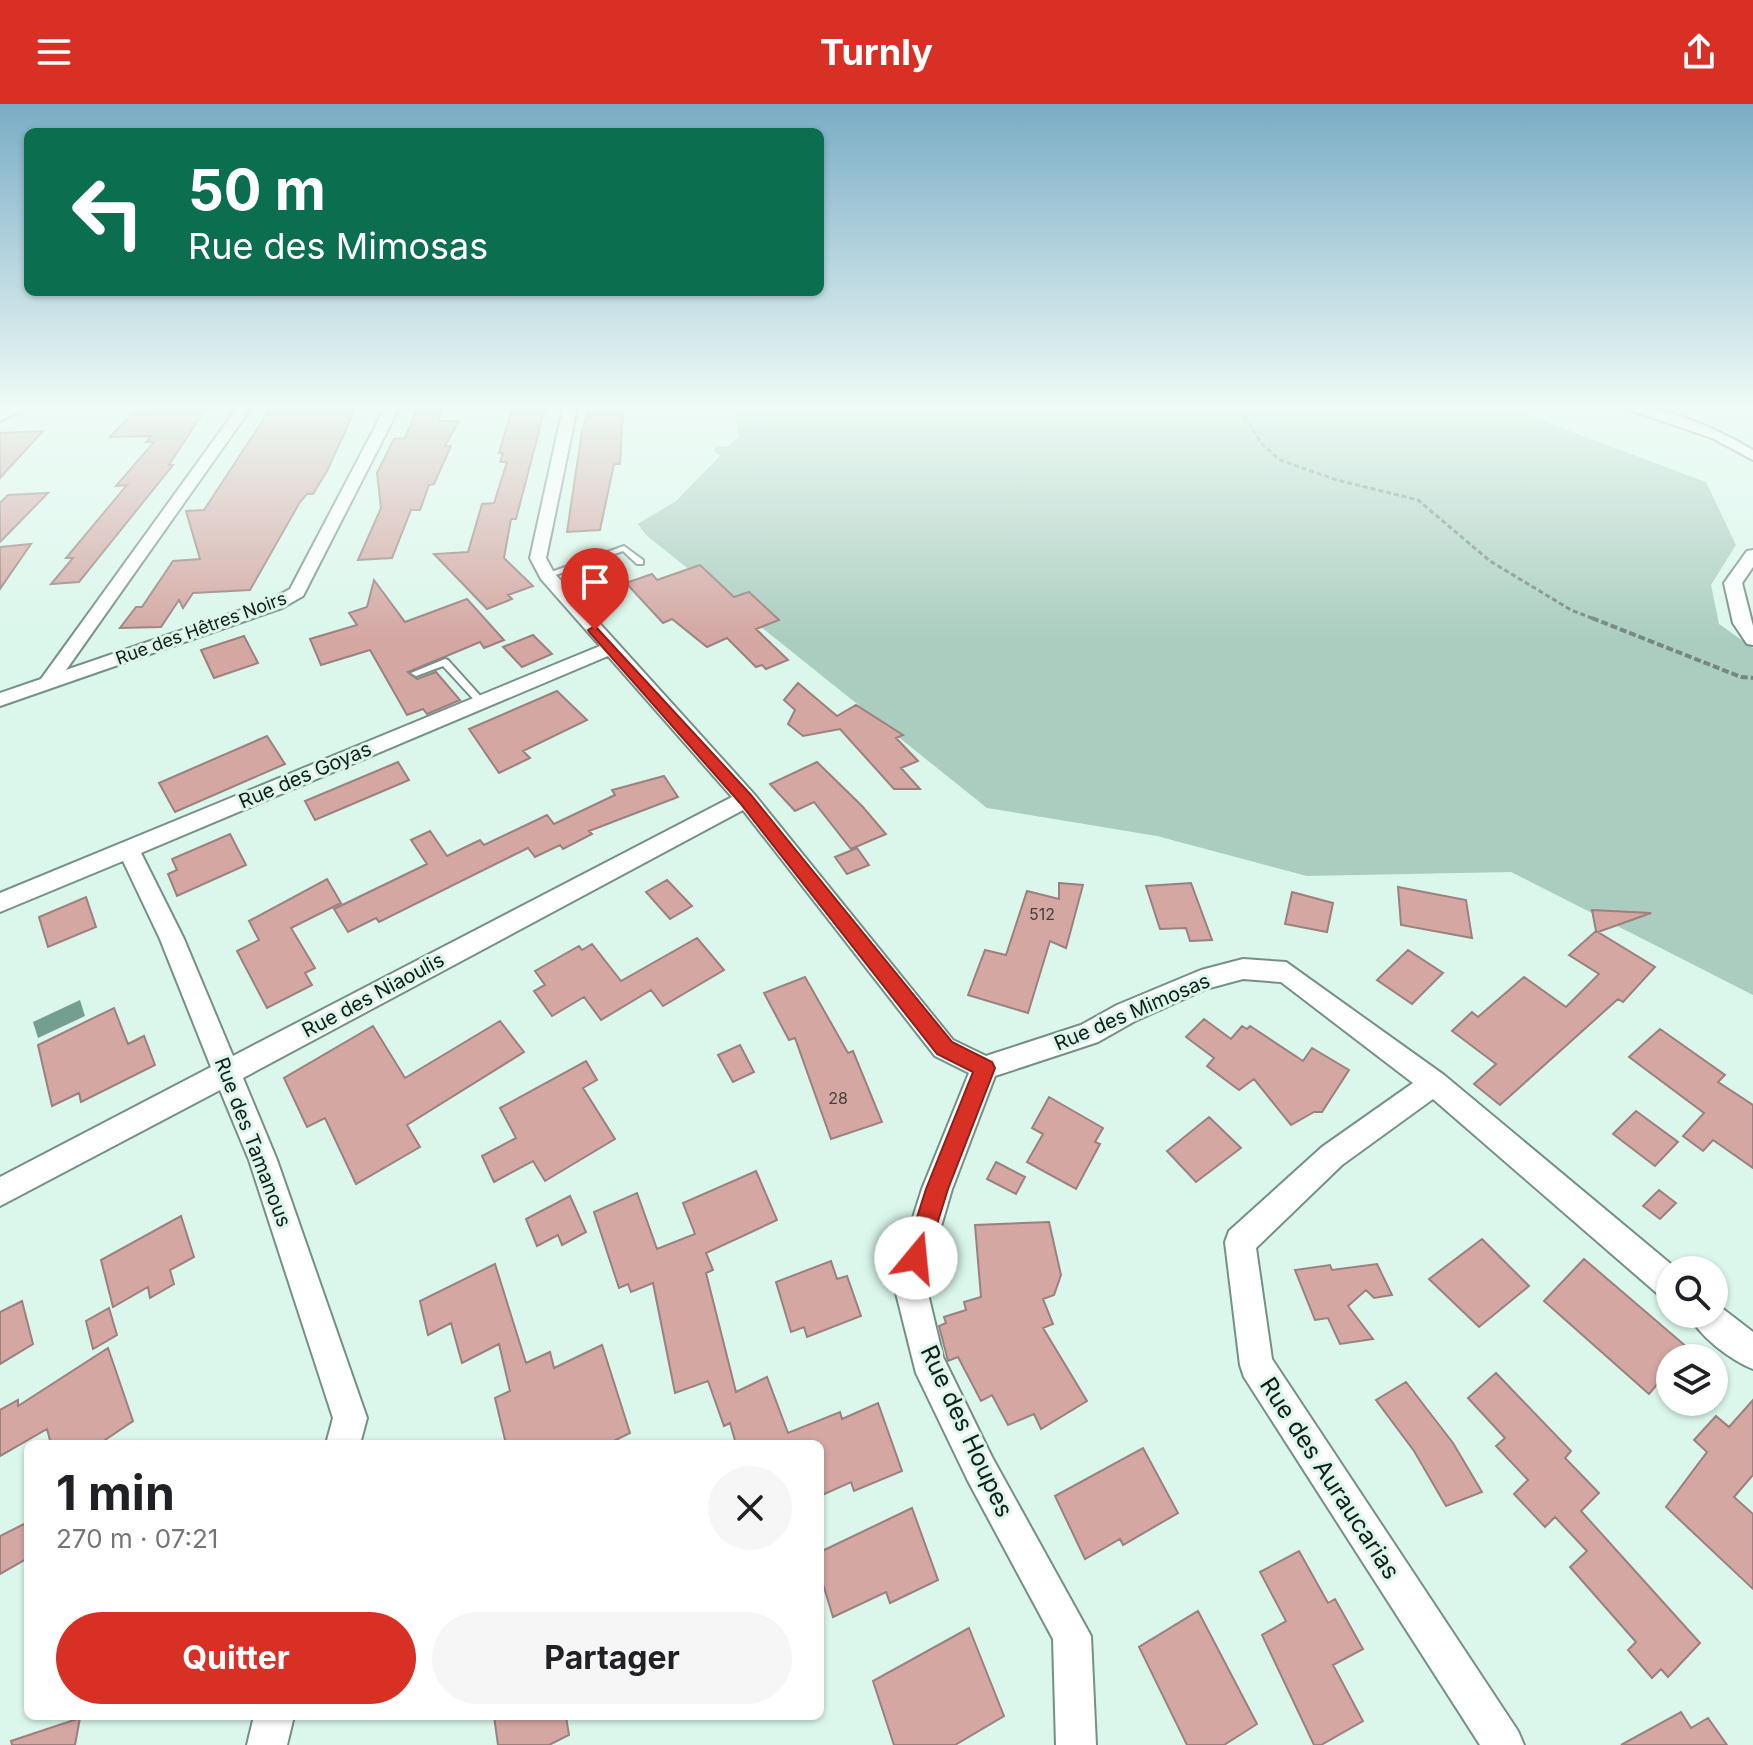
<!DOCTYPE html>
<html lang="fr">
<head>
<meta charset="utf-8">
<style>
	:root { --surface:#fff; --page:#f6f6f6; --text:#202124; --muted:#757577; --accent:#d93025 }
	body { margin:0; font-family:Inter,sans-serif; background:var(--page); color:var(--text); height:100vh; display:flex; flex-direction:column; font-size:30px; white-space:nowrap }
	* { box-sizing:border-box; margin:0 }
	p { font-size:26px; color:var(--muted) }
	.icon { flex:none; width:44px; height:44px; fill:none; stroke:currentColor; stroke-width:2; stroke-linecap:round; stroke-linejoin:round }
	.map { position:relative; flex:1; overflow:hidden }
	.panel { position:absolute; left:24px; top:1336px; width:800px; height:280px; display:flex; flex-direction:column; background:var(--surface); border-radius:12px; box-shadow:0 2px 6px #0004 }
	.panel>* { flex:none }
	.banner { position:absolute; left:24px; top:24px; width:800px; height:168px; border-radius:12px; box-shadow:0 2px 6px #0004; background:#0b6e4f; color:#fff; overflow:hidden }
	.tools { position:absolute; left:1656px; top:1152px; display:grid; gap:16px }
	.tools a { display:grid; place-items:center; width:72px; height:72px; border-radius:50%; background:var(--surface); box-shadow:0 2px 6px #0004; font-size:40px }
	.pin { position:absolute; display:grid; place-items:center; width:68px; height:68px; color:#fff; margin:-82px -34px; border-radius:50% 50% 50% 0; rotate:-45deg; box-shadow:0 0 8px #0007 }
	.pin .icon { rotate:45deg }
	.me { position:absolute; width:88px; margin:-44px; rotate:17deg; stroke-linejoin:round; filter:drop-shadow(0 0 6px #0008) }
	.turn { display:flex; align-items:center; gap:28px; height:168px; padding:0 32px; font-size:36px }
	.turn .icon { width:104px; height:104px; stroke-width:2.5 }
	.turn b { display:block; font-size:56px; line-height:68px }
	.round { display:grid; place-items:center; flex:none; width:84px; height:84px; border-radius:42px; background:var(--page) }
	.head { display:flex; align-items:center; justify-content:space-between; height:136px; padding:0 32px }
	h1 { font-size:48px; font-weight:700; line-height:60px }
	.button { display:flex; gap:16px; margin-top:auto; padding:16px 32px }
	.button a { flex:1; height:92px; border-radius:48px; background:var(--accent); color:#fff; font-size:32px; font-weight:700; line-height:92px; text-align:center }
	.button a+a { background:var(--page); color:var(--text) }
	header { display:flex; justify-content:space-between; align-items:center; height:104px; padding:0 32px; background:var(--accent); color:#fff; font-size:36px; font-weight:700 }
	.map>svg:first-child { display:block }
	.green { fill:#abcdc0 }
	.water { fill:#749f90 }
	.building { fill:#d4a7a3; stroke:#9b807e; stroke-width:2 }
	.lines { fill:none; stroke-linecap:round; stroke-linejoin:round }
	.service-casing { stroke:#759086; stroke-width:4 }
	.minor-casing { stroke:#759086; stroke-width:4 }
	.path-far1 { stroke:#748780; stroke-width:3; stroke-dasharray:5 3; stroke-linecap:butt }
	.path { stroke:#748780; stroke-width:4; stroke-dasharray:7 3; stroke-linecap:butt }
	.service { fill:#fff; fill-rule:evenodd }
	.minor { fill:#fff; fill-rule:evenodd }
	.route { fill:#d93025; stroke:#8d1f18; stroke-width:2 }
	.labels { text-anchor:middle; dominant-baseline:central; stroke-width:6; stroke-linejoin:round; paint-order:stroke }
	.number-label { font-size:16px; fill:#423f3c }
	.far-street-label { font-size:18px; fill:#121c19; stroke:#dbf7ec }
	.street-label { font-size:20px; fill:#121c19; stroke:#dbf7ec }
	.near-street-label { font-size:24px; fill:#121c19; stroke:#dbf7ec }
</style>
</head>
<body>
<header><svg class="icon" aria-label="menu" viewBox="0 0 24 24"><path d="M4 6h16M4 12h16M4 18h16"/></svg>Turnly<svg class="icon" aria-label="share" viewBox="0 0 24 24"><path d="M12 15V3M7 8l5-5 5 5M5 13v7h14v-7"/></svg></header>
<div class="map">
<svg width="1753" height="1641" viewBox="0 0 1753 1641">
	<rect width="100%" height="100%" fill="#dbf7ec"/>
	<!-- green -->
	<path class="green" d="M733,304H1508L1706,378L1736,441L1711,481L1719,520L1753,544V891L1511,768L1307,772L1157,732L987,704L646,431L638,420L676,397L720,352L714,347L716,342L728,343L739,332Z"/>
	<!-- water -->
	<path class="water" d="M80,896L85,912L38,934L33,918Z"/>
	<!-- building -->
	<path class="building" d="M206,304L169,361H173L79,478L51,480L73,454H66L127,381L116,382L154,338H146L151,332L110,333L134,308Z
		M322,304H356L327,367L313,390H307L300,398L250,486L193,489L183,504L179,496L161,523L120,524L136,503H142L173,457L200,455L186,407L204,406L269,307Z
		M512,304H545L516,415H511L504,454L533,482L508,491L512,495L487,505L434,450L468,448L482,400L494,399L507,358H500L503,349H499Z
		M442,305L438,317H459L445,342H451L434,380L429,381L420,406H411L392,454L358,456L381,404L377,369L394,335L405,334L417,306Z
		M623,308L620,360H614L600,426L567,428L582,327L588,309Z
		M43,327L0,374V329Z
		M48,389L0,438V399L8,391Z
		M31,440L0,485V443Z
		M700,461L734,493L749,488L779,516L756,525L788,556L766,565L762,561L756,563L727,534L707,543L672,515L663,519L626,479L652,470L657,476Z
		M374,476L405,518L467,495L504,536L484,544L480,538L408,568L417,575L436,568L460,596L427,610L423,605L407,611L370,546L321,561L310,535L357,521L349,509L367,503Z
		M533,531L552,550L522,563L503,543Z
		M244,532L258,559L214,574L201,546Z
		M798,579L837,612L856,601L903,631L896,634L918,657L901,664L920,685H894L840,625L803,632L788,620L795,606L784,596Z
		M557,587L587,616L523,647L530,654L499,669L469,625Z
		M267,632L285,660L175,708L159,679Z
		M398,658L409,676L315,716L305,697Z
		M817,658L862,702L886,730L851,745L814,698L795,707L770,680Z
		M664,672L678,693L589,727L592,730L563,745L560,741L535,753L528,744L379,818L376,814L348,828L334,805L427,760L411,736L430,727L447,752L480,736L484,741L547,711L554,720L615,691L612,686Z
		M230,730L246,761L177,792L168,770L177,766L172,755Z
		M857,744L869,761L847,770L835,753Z
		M327,775L341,799L291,824L315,864L305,869L312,881L267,904L237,847L259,836L249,817Z
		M667,776L692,802L670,815L646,788Z
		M1059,779L1083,781L1066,844L1050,837L1028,909L968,891L985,846L1006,851L1027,787L1059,795Z
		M1191,779L1212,836L1190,837L1186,824L1160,825L1146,782Z
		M1398,783L1466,796L1472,834L1401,821Z
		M1292,788L1333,799L1327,828L1285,820Z
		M86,793L96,823L48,843L39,813Z
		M1592,806L1651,809L1598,828L1655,863L1623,898L1618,895L1500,1001L1474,980L1496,960L1452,927L1472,908L1478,913L1524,873L1566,903L1599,870L1569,851L1596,827Z
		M697,834L724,866L663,902L651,886L601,916L584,893L552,912L534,887L545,881L535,867L579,842L582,846L592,840L621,877Z
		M1408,846L1443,869L1412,900L1377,876Z
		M805,873L848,949L853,947L882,1018L831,1035L795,934L789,936L764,889Z
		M114,904L128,940L144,932L155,961L81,998L79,989L52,1002L38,941Z
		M1204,915L1231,935L1242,922L1247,925L1250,922L1303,957L1312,944L1349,966L1322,1008H1314L1291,1021L1254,975L1239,986L1207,962L1214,954L1186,933Z
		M500,917L524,948L407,1021L420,1043L356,1080L325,1014L307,1023L284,974L373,922L405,974Z
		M1660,925L1725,971L1718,978L1753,1001V1064L1713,1036L1703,1047L1683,1032L1704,1009L1629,953Z
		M740,941L754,968L733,978L718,951Z
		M586,957L597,976L583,984L615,1035L545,1077L533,1057L494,1078L482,1052L516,1034L500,1004Z
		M1049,993L1103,1024L1095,1038L1100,1040L1076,1085L1027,1058L1043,1030L1032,1024Z
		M1636,1007L1678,1038L1655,1062L1613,1030Z
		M1209,1013L1241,1044L1196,1078L1167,1047Z
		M996,1058L1025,1073L1016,1090L987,1075Z
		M756,1067L777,1116L706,1149L713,1166L706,1169L736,1288L767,1273L788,1329L840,1308L842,1315L878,1299L902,1367L854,1387L851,1378L820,1392V1340H736L730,1319L724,1322L708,1277L675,1289L653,1179L631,1188L628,1180L619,1184L594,1108L637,1089L657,1145L695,1130L683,1099Z
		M1659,1086L1676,1099L1660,1115L1643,1102Z
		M570,1092L586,1128L562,1141L558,1131L537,1142L526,1115Z
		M181,1112L194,1153L170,1166L174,1180L150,1194L148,1183L113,1203L101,1156Z
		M1049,1118L1061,1171L1054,1191L1043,1195L1053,1220L1043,1224L1087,1297L1041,1325L1034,1310L1008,1321L992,1291L981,1297L958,1253L948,1257L939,1222L946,1219L944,1213L966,1206L964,1198L981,1193L975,1121Z
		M1482,1135L1529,1182L1479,1223L1429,1175Z
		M1584,1155L1688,1244L1679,1254H1670V1265L1649,1290L1544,1197Z
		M831,1157L837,1175L847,1172L861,1212L807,1233L804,1223L791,1228L776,1178Z
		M495,1160L526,1259L550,1248L554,1264L602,1241L630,1329L608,1340H506L495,1294L510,1287L499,1240L462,1259L451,1219L428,1231L420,1197Z
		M1377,1160L1392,1191L1374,1194L1366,1186L1348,1202L1373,1235L1340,1240L1328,1214L1315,1216L1295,1166L1330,1161L1332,1166Z
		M22,1197L33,1240L0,1260V1208Z
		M109,1204L117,1231L93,1245L86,1217Z
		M108,1244L133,1317L99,1340H51L47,1325L0,1352V1306L18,1296V1302Z
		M1496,1269L1571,1347L1565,1354L1599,1389L1581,1407L1700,1539L1668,1573L1661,1565L1652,1574L1628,1546L1636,1538L1570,1463L1587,1447L1555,1413L1545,1423L1514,1390L1528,1376L1496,1342L1505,1334L1468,1294Z
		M1406,1278L1453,1339L1482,1388L1446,1402L1414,1347L1376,1296Z
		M1753,1296V1371L1734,1393L1753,1410V1485L1666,1403L1707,1348L1694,1336L1716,1312L1729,1323Z
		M1143,1344L1178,1409L1123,1441L1120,1435L1085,1455L1055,1392Z
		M912,1404L938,1476L890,1499L886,1488L833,1513L820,1470V1448Z
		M28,1418V1454L0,1470V1432Z
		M1299,1447L1328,1499L1335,1495L1363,1545L1333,1561L1363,1617L1321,1641H1314L1262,1531L1286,1517L1260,1468Z
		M1198,1507L1257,1620L1224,1641H1187L1139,1543Z
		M969,1524L1004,1612L955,1641H894L873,1577Z
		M1681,1608L1691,1624L1708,1614L1727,1641H1621Z
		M494,1612H566L569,1631L549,1641H498Z
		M80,1614L75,1641H12L11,1637Z"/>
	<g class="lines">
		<!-- service casing -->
		<g class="service-casing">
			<path id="service" d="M624,442L643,456V460H637L623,447L550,473L543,471Z
				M445,555L448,556L484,596V600H478L443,562L416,572L411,569Z"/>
		</g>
		<!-- minor casing -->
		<g class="minor-casing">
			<path id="minor" d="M10,304H27L0,317V308Z
				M237,304H251L66,566L270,496L290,485L385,304H399L303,492L282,504L0,602V589L41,575Z
				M563,304H577L546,454L554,469L754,690L953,936L986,952L1081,921L1117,901L1201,866L1243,855L1286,858L1444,971L1678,1166H1670V1196L1659,1191L1433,995L1342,1061L1256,1144L1272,1255L1518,1627L1524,1641H1480L1244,1273L1240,1261L1225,1138L1229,1127L1322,1043L1413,979L1281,878L1243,875L1206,885L1135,917L1098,938L995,972L952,1085L925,1177L943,1253L992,1353L1091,1532L1096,1641H1056L1053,1535L968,1377L916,1269L893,1177L922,1085L969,969L935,952L743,706L243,974L277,1056L367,1314L360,1340H326L333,1314L249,1056L220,986L0,1102V1073L211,963L160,835L123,757L0,808V789L600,542L541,475L530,454ZM608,552L732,693L233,952L184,835L141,749Z
				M1624,304C1666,301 1717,325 1753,346V356L1712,334Z
				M1753,446V463L1742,479L1753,522V541L1747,540L1733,519L1724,479L1747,447Z
				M1714,1198L1753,1228V1265C1731,1256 1698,1232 1689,1210H1714Z
				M254,1612H294L287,1641H247Z"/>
		</g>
		<!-- path-far1 -->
		<path class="path-far1" d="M1231,304L1242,309L1262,340L1280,356L1337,376L1418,396L1490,457L1571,506L1597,516"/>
		<!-- path -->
		<path class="path" d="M1592,514L1741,573L1753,574"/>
		<!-- service -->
		<use href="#service" class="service"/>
		<!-- minor -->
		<use href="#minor" class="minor"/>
	</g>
	<!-- sky -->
	<linearGradient id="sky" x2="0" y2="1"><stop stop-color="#79acc5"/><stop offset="0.57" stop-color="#effbf6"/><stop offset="1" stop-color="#effbf6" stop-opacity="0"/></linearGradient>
	<rect width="1753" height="533" fill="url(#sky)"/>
	<!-- route -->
	<path class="route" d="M595,522L751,691L952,938L992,958L995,964L948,1085L924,1162L916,1166L908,1162L904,1154L926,1085L973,968L937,950L740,699L590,529L588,526Z"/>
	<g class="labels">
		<!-- number labels -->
		<g class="number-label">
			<text x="1042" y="810">512</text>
			<text x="838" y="994">28</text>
		</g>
		<!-- far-street labels -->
		<g class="far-street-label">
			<text transform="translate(201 524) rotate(-20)">Rue des Hêtres Noirs</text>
		</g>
		<!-- street labels -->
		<g class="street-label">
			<text transform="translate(305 671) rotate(-23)">Rue des Goyas</text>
			<text transform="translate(373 891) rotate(-28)">Rue des Niaoulis</text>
			<text transform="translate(1132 908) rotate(-23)">Rue des Mimosas</text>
			<text transform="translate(253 1038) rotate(69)">Rue des Tamanous</text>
		</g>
		<!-- near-street labels -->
		<g class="near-street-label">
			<text transform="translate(967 1327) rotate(65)">Rue des Houpes</text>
			<text transform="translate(1330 1374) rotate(57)">Rue des Auraucarias</text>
		</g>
	</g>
</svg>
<div class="tools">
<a><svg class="icon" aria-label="search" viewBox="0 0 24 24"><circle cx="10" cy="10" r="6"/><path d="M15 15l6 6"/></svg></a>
<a><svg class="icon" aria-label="layers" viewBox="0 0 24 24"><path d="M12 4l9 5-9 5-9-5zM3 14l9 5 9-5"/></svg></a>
</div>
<div class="pin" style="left:595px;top:526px;background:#d93025"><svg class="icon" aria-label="arrive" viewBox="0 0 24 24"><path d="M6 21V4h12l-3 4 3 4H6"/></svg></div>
<svg class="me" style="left:916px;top:1154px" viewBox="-20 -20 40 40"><circle r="19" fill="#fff"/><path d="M0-13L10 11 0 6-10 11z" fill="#d93025"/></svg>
<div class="banner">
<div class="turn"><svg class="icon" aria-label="left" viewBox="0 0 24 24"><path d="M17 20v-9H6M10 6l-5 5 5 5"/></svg><div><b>50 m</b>Rue des Mimosas</div></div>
</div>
<section class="panel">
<div class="head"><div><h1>1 min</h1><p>270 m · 07:21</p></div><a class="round"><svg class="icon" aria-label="close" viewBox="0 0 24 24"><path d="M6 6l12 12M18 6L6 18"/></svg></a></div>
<div class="button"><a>Quitter</a><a>Partager</a></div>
</section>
</div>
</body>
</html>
